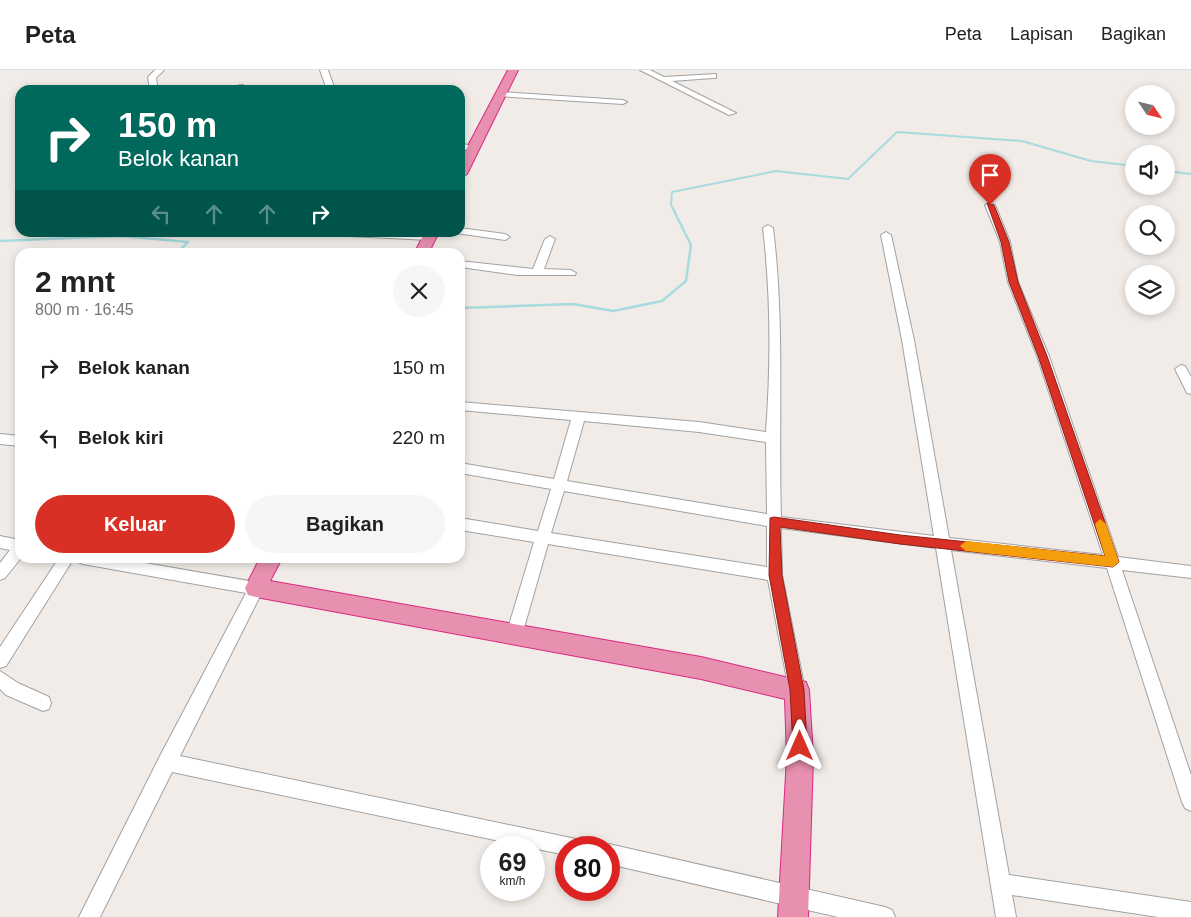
<!DOCTYPE html>
<html lang="id">
<head>
<meta charset="utf-8">
<style>
	:root { --surface:#fff; --page:#f6f6f6; --text:#222; --muted:#767676; --line:#e0e0e0; --accent:#d93025 }
	body { margin:0; font-family:Helvetica,sans-serif; background:var(--page); color:var(--text); height:100vh; display:flex; flex-direction:column; font-size:19px; white-space:nowrap }
	* { box-sizing:border-box; margin:0 }
	p { font-size:16px; color:var(--muted) }
	.icon { flex:none; width:28px; height:28px; fill:none; stroke:currentColor; stroke-width:2; stroke-linecap:round; stroke-linejoin:round }
	.map { position:relative; flex:1; overflow:hidden }
	.side { position:absolute; left:15px; top:178px; width:450px; height:315px; display:flex; flex-direction:column; background:var(--surface); border-radius:15px; box-shadow:0 2px 8px #0003 }
	.side>* { flex:none }
	.hud { position:absolute; left:15px; top:15px; width:450px; height:152px; border-radius:15px; box-shadow:0 2px 8px #0003; background:#00695c; color:#fff; overflow:hidden }
	.needle { width:32px; rotate:125deg }
	.controls { position:absolute; left:1125px; top:15px; display:grid; gap:10px }
	.controls a { display:grid; place-items:center; width:50px; height:50px; border-radius:50%; background:var(--surface); box-shadow:0 2px 8px #0003; font-size:25px }
	.speed { position:absolute; left:480px; top:766px; display:flex; gap:10px; font-size:25px; font-weight:700; text-align:center }
	.speed>* { display:grid; place-content:center; width:65px; height:65px; border-radius:50%; background:var(--surface); box-shadow:0 2px 8px #0003; line-height:1 }
	.speed small { font-size:12px; font-weight:400 }
	.speed .limit { border:8px solid #d22; background:#fff; color:#111 }
	.pin { position:absolute; display:grid; place-items:center; width:42px; height:42px; color:#fff; margin:-51px -21px; border-radius:50% 50% 50% 0; rotate:-45deg; box-shadow:0 0 5px #0007 }
	.pin .icon { rotate:45deg }
	.me { position:absolute; width:55px; margin:-28px; rotate:0deg; stroke-linejoin:round; filter:drop-shadow(0 0 4px #0008) }
	.turn { display:flex; align-items:center; gap:18px; height:105px; padding:0 20px; font-size:22px }
	.turn .icon { width:65px; height:65px; stroke-width:2.5 }
	.turn b { display:block; font-size:35px; line-height:42px }
	.lanes { display:flex; align-items:center; height:48px; padding:0 20px; background:#0003; justify-content:center; gap:25px; direction:ltr }
	.lanes .off { opacity:.35 }
	.round { display:grid; place-items:center; flex:none; width:52px; height:52px; border-radius:26px; background:var(--page) }
	.overview { display:flex; align-items:center; justify-content:space-between; height:85px; padding:0 20px }
	h1 { font-size:30px; font-weight:700; line-height:38px }
	.action { display:flex; gap:10px; margin-top:auto; padding:10px 20px }
	.action a { flex:1; height:58px; border-radius:30px; background:var(--accent); color:#fff; font-size:20px; font-weight:700; line-height:58px; text-align:center }
	.action a+a { background:var(--page); color:var(--text) }
	ul { padding:0; list-style:none }
	li { display:flex; align-items:center; gap:15px; height:70px; padding:0 20px }
	li div { flex:1 }
	li b { display:block; font-size:19px }
	li em { font-style:normal }
	header { display:flex; align-items:center; gap:30px; box-sizing:border-box; height:70px; padding:0 25px; background:var(--surface); border-bottom:1px solid var(--line) }
	header strong { font-size:24px }
	nav { display:flex; gap:28px; margin-inline-start:auto; font-size:18px }
	.map>svg:first-child { display:block }
	.lines { fill:none; stroke-linecap:round; stroke-linejoin:round }
	.stream-far1 { stroke:#a8dbde; stroke-width:2 }
	.stream { stroke:#a8dbde; stroke-width:2.5 }
	.minor-casing { stroke:#a2a2a2; stroke-width:2 }
	.highway-casing { stroke:#db2884; stroke-width:2 }
	.minor { fill:#fff; fill-rule:evenodd }
	.highway { fill:#e790af; fill-rule:evenodd }
	.route { fill:#d93025; stroke:#8d1f18 }
	.slow { fill:#f59e0b }
</style>
</head>
<body>
<header>
<strong>Peta</strong>
<nav><a>Peta</a><a>Lapisan</a><a>Bagikan</a></nav>
</header>
<div class="map">
<svg width="1191" height="847" viewBox="0 0 1191 847">
	<rect width="100%" height="100%" fill="#f1ece7"/>
	<g class="lines">
		<!-- stream-far1 -->
		<path class="stream-far1" d="M1166,101L1191,104
			M675,142L671,135L672,122L776,101L848,109L897,62L1022,71L1091,91L1134,96"/>
		<!-- stream -->
		<path class="stream" d="M0,171L120,166L188,172L178,182
			M460,238L573,234L613,241L662,231L686,211L691,175L674,141"/>
		<!-- minor casing -->
		<g class="minor-casing">
			<path id="minor" d="M155,0H164L156,8L158,20H150L148,7Z
				M320,0H328L335,20H327Z
				M640,0H650L664,7L716,4V8H713L672,11L736,43L729,45Z
				M240,15H243L245,20H237L236,17Z
				M500,22L623,30L627,32L623,34L497,26V22Z
				M460,73L479,78L475,81L460,79Z
				M990,132L995,135L1010,172L1018,212L1049,286L1118,487L1191,496V508L1122,500L1191,705V741L1185,738L1182,732L1107,498L951,480L1009,805L1191,832V847H1158L1012,825L1016,847H996L936,478L781,458L782,505L805,620L803,626L797,628L791,626L789,620L768,510L548,474L522,565L520,570L514,572L508,570L506,565L534,472L460,460V448L538,461L551,419L460,403V393L554,409L571,350L460,340V332L699,352L766,362C771,294 771,226 763,158L768,155L773,158C785,254 778,350 781,447L934,466L902,270L881,165L886,162L891,165L914,270L949,468L1103,485L1037,286L1008,212L1000,172L985,135ZM584,351L699,362L766,372L767,444L567,411ZM564,421L767,456V497L551,463Z
				M460,158L505,164L510,167L505,170L456,163L460,162Z
				M324,162C342,162 425,159 434,167L429,170L329,165Z
				M550,166L555,169L544,199L571,200L576,203L575,205H517L460,197V191L533,199L545,169Z
				M1181,295L1185,296L1191,307V324L1187,323L1175,299Z
				M0,364L20,366V376L0,374Z
				M0,466L20,470L21,488L5,508L0,510V493L10,480L0,478Z
				M59,488H74L6,596L0,598V577Z
				M76,488H116L261,513L264,518L180,686L576,769L583,771L585,778H566V785L172,702L100,847H79L160,686L246,523L83,494L78,492Z
				M0,601L18,613L49,627L51,633L49,639L43,641L6,625L0,619Z
				M609,774L885,837L892,840L895,847H838L609,794V778H602Z"/>
		</g>
		<!-- highway casing -->
		<g class="highway-casing">
			<path id="highway" d="M508,0H518L467,104L460,108V91Z
				M425,162H439L429,182H415Z
				M260,488H282L270,511L701,587L806,612L809,620L813,687L808,847H778L787,687L785,629L701,609L256,527L248,525L245,518Z"/>
		</g>
		<!-- minor -->
		<use href="#minor" class="minor"/>
		<!-- highway -->
		<use href="#highway" class="highway"/>
	</g>
	<!-- route -->
	<path class="route" d="M987,133L994,135L1009,172L1018,212L1047,286L1119,492L1113,497L900,474L780,457L782,505L804,620L807,676L805,681L800,683L795,681L793,676L790,620L769,505L770,448L774,447L900,465L1105,486L1038,286L1009,212L1001,172Z"/>
	<!-- slow -->
	<path class="slow" d="M1100,449L1106,454L1119,492L1113,497L966,481L960,476L966,471L1105,486L1095,454Z"/>
</svg>
<div class="controls">
<a><svg class="needle" viewBox="-14 -14 28 28"><path d="M0-13l5 13h-10z" fill="#e53935"/><path d="M0 13l5-13h-10z" fill="#767676"/></svg></a>
<a><svg class="icon" aria-label="sound" viewBox="0 0 24 24"><path d="M4 9h4l5-4v14l-5-4H4zM17 9q2 3 0 6"/></svg></a>
<a><svg class="icon" aria-label="search" viewBox="0 0 24 24"><circle cx="10" cy="10" r="6"/><path d="M15 15l6 6"/></svg></a>
<a><svg class="icon" aria-label="layers" viewBox="0 0 24 24"><path d="M12 4l9 5-9 5-9-5zM3 14l9 5 9-5"/></svg></a>
</div>
<div class="speed"><div>69<small>km/h</small></div><div class="limit">80</div></div>
<div class="pin" style="left:990px;top:135px;background:#d93025"><svg class="icon" aria-label="arrive" viewBox="0 0 24 24"><path d="M6 21V4h12l-3 4 3 4H6"/></svg></div>
<svg class="me" style="left:800px;top:676px" viewBox="-20 -20 40 40"><path d="M0-17L14 15 0 8-14 15z" fill="#d93025" stroke="#fff" stroke-width="4"/></svg>
<div class="hud">
<div class="turn"><svg class="icon" aria-label="right" viewBox="0 0 24 24"><path d="M7 20v-9h11M14 6l5 5-5 5"/></svg><div><b>150 m</b>Belok kanan</div></div>
<div class="lanes"><svg class="icon off" aria-label="left" viewBox="0 0 24 24"><path d="M17 20v-9H6M10 6l-5 5 5 5"/></svg><svg class="icon off" aria-label="ahead" viewBox="0 0 24 24"><path d="M12 20V5M6 11l6-6 6 6"/></svg><svg class="icon off" aria-label="ahead" viewBox="0 0 24 24"><path d="M12 20V5M6 11l6-6 6 6"/></svg><svg class="icon" aria-label="right" viewBox="0 0 24 24"><path d="M7 20v-9h11M14 6l5 5-5 5"/></svg></div>
</div>
<section class="side">
<div class="overview"><div><h1>2 mnt</h1><p>800 m · 16:45</p></div><a class="round"><svg class="icon" aria-label="close" viewBox="0 0 24 24"><path d="M6 6l12 12M18 6L6 18"/></svg></a></div>
<ul>
<li><svg class="icon" aria-label="right" viewBox="0 0 24 24"><path d="M7 20v-9h11M14 6l5 5-5 5"/></svg><div><b>Belok kanan</b></div><em>150 m</em></li>
<li><svg class="icon" aria-label="left" viewBox="0 0 24 24"><path d="M17 20v-9H6M10 6l-5 5 5 5"/></svg><div><b>Belok kiri</b></div><em>220 m</em></li>
</ul>
<div class="action"><a>Keluar</a><a>Bagikan</a></div>
</section>
</div>
</body>
</html>
